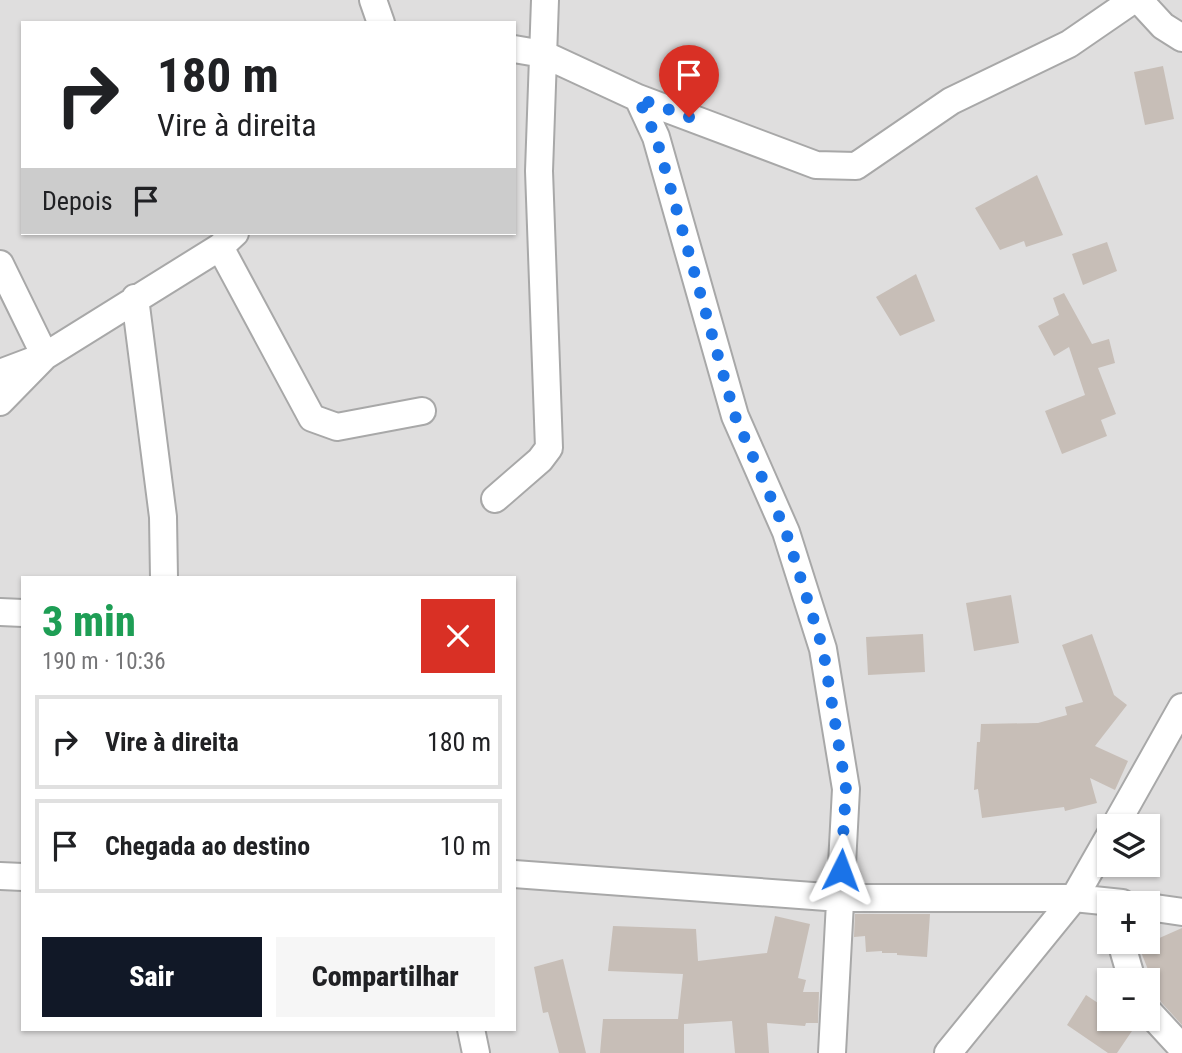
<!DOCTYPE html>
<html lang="pt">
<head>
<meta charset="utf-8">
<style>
	:root { --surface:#fff; --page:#f6f6f6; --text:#202124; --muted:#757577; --line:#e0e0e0; --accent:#111827 }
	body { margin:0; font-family:"Roboto Condensed",sans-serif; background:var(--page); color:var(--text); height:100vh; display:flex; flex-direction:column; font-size:26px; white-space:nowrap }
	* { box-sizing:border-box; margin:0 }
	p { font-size:23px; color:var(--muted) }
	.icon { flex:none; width:38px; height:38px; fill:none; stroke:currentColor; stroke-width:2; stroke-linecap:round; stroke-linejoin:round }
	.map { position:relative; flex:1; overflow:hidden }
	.drawer { position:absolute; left:21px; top:576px; width:495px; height:455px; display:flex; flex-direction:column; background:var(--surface); border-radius:0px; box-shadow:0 2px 5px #0004 }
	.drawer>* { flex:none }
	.guide { position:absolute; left:21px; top:21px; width:495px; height:214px; border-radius:0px; box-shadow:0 2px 5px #0004; background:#fff; color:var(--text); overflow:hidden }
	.buttons { position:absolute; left:1097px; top:814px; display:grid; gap:14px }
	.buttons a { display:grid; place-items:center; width:63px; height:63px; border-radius:0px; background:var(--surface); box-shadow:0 2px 5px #0004; font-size:35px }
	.pin { position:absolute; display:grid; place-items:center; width:60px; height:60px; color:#fff; margin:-72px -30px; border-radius:50% 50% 50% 0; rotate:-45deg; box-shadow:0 0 7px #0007 }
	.pin .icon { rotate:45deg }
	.me { position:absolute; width:77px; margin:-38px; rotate:3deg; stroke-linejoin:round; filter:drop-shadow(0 0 5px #0008) }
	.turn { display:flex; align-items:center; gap:24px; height:147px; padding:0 21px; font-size:32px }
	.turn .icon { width:91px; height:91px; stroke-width:2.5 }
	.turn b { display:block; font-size:49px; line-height:60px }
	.then { display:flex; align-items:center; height:66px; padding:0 21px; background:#0003; gap:14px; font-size:26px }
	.round { display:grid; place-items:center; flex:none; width:74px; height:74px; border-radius:0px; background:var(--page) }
	.summary { display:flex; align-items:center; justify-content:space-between; height:119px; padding:0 21px }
	h1 { font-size:42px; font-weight:800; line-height:52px; color:#1e9e55 }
	.button { display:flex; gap:14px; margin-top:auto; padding:14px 21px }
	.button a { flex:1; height:80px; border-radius:0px; background:var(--accent); color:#fff; font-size:28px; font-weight:800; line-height:80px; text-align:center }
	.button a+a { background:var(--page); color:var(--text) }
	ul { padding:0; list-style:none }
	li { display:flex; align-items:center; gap:21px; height:94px; margin:0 14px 10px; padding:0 7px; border:4px solid var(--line); border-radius:0px }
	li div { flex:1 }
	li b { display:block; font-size:26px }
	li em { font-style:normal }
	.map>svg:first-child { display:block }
	.residential { fill:#dfdede; fill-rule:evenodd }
	.building { fill:#c7beb7 }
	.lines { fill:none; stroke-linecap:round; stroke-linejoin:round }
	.minor-casing { stroke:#a8a8a8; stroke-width:30 }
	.minor { stroke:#fff; stroke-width:26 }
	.route { stroke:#1a73e8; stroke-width:12; stroke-dasharray:0 21.6 }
</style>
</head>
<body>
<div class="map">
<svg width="1182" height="1053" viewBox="0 0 1182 1053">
	<rect width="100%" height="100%" fill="#f2efe8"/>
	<!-- residential -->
	<path class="residential" d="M0,0H1182V1053H0ZM23,23H514V233H23ZM23,578H514V1029H23ZM1110,826H1148V864H1110ZM1110,903H1148V942H1110ZM1110,980H1148V1018H1110Z"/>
	<!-- building -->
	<path class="building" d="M1163,66L1174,119L1145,125L1134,72Z
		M1037,175L1063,235L1026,247L1024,241L1000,250L975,208Z
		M1107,242L1117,271L1083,285L1072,254Z
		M916,274L935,321L900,336L876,297Z
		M1064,293L1092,344L1109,339L1115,363L1098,368L1116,414L1101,420L1107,436L1062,454L1045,411L1085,395L1069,347L1054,356L1038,326L1059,315L1053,298Z
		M1011,595L1019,643L974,651L966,603Z
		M923,634L925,672L868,675L866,637Z
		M1092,634L1114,695L1127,705L1095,746L1128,761L1115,790L1090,778L1097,803L1065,811L1064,807L982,818L978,789L974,790L977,742H980L981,724L1038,723L1067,715L1065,707L1083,702L1062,645Z
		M855,914H930L927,957L897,955V953H882V951L866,952L865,936L854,937Z
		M775,916L810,924L798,978L806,980L803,992H819L818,1023H806L805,1026L767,1023L769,1053H735L732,1021L684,1024V1053H600L603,1019H678L683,974L608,971L613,926L696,929L698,961L767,953Z
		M1182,928V1025L1161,1002L1139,947Z
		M563,959L567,976L586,1053H559L548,1012L543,1013L534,967Z
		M1086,995L1110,1011V1018H1120L1134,1028L1117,1053H1108L1067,1025Z"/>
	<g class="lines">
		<!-- minor casing -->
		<g class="minor-casing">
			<path id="minor" d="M373,0L381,23
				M1139,0L1163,26L1182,38
				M514,49L543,54L638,98L656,137L735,416L786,532L823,649L846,789L832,1053
				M638,98L816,165L856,166L951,101L1069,44L1133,0
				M220,247L312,418L337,427L422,411
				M0,264L45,356L0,402
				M135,298L163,517L164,578
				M0,373L45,356L220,247L235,233
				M495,499L540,460L549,448L539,171L545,0
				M0,612L23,613
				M1115,826L1182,707
				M514,874L840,898H1074L1122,903
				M0,876L23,877
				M1148,907L1182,912
				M1121,942L1132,980
				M1148,1011L1182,1048
				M471,1029L476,1053
				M948,1053L1074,898L1110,835"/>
		</g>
		<!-- minor -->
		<use href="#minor" class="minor"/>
	</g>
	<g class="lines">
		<!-- route -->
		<path class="route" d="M689,117L638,98L656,137L735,416L786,532L823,649L846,789L841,870"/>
	</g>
</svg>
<div class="buttons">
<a><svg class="icon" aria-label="layers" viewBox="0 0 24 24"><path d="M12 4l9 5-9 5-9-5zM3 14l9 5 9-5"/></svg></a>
<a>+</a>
<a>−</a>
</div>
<div class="pin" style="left:689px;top:117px;background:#d93025"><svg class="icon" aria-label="arrive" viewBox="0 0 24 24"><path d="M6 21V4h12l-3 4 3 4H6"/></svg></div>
<svg class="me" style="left:841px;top:870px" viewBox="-20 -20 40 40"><path d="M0-17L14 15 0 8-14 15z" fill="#1a73e8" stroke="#fff" stroke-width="4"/></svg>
<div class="guide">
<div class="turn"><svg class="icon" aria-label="right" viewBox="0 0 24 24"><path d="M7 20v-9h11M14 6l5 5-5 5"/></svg><div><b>180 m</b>Vire à direita</div></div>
<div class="then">Depois<svg class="icon" aria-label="arrive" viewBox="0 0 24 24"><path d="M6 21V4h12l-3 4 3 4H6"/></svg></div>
</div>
<section class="drawer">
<div class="summary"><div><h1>3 min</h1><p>190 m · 10:36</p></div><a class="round" style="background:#d93025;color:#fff"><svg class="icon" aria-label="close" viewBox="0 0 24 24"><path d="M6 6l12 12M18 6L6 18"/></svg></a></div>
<ul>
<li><svg class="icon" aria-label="right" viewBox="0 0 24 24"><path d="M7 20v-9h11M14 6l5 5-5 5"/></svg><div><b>Vire à direita</b></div><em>180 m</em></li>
<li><svg class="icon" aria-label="arrive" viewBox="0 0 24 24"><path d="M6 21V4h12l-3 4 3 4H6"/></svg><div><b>Chegada ao destino</b></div><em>10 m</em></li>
</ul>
<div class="button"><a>Sair</a><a>Compartilhar</a></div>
</section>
</div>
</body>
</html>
